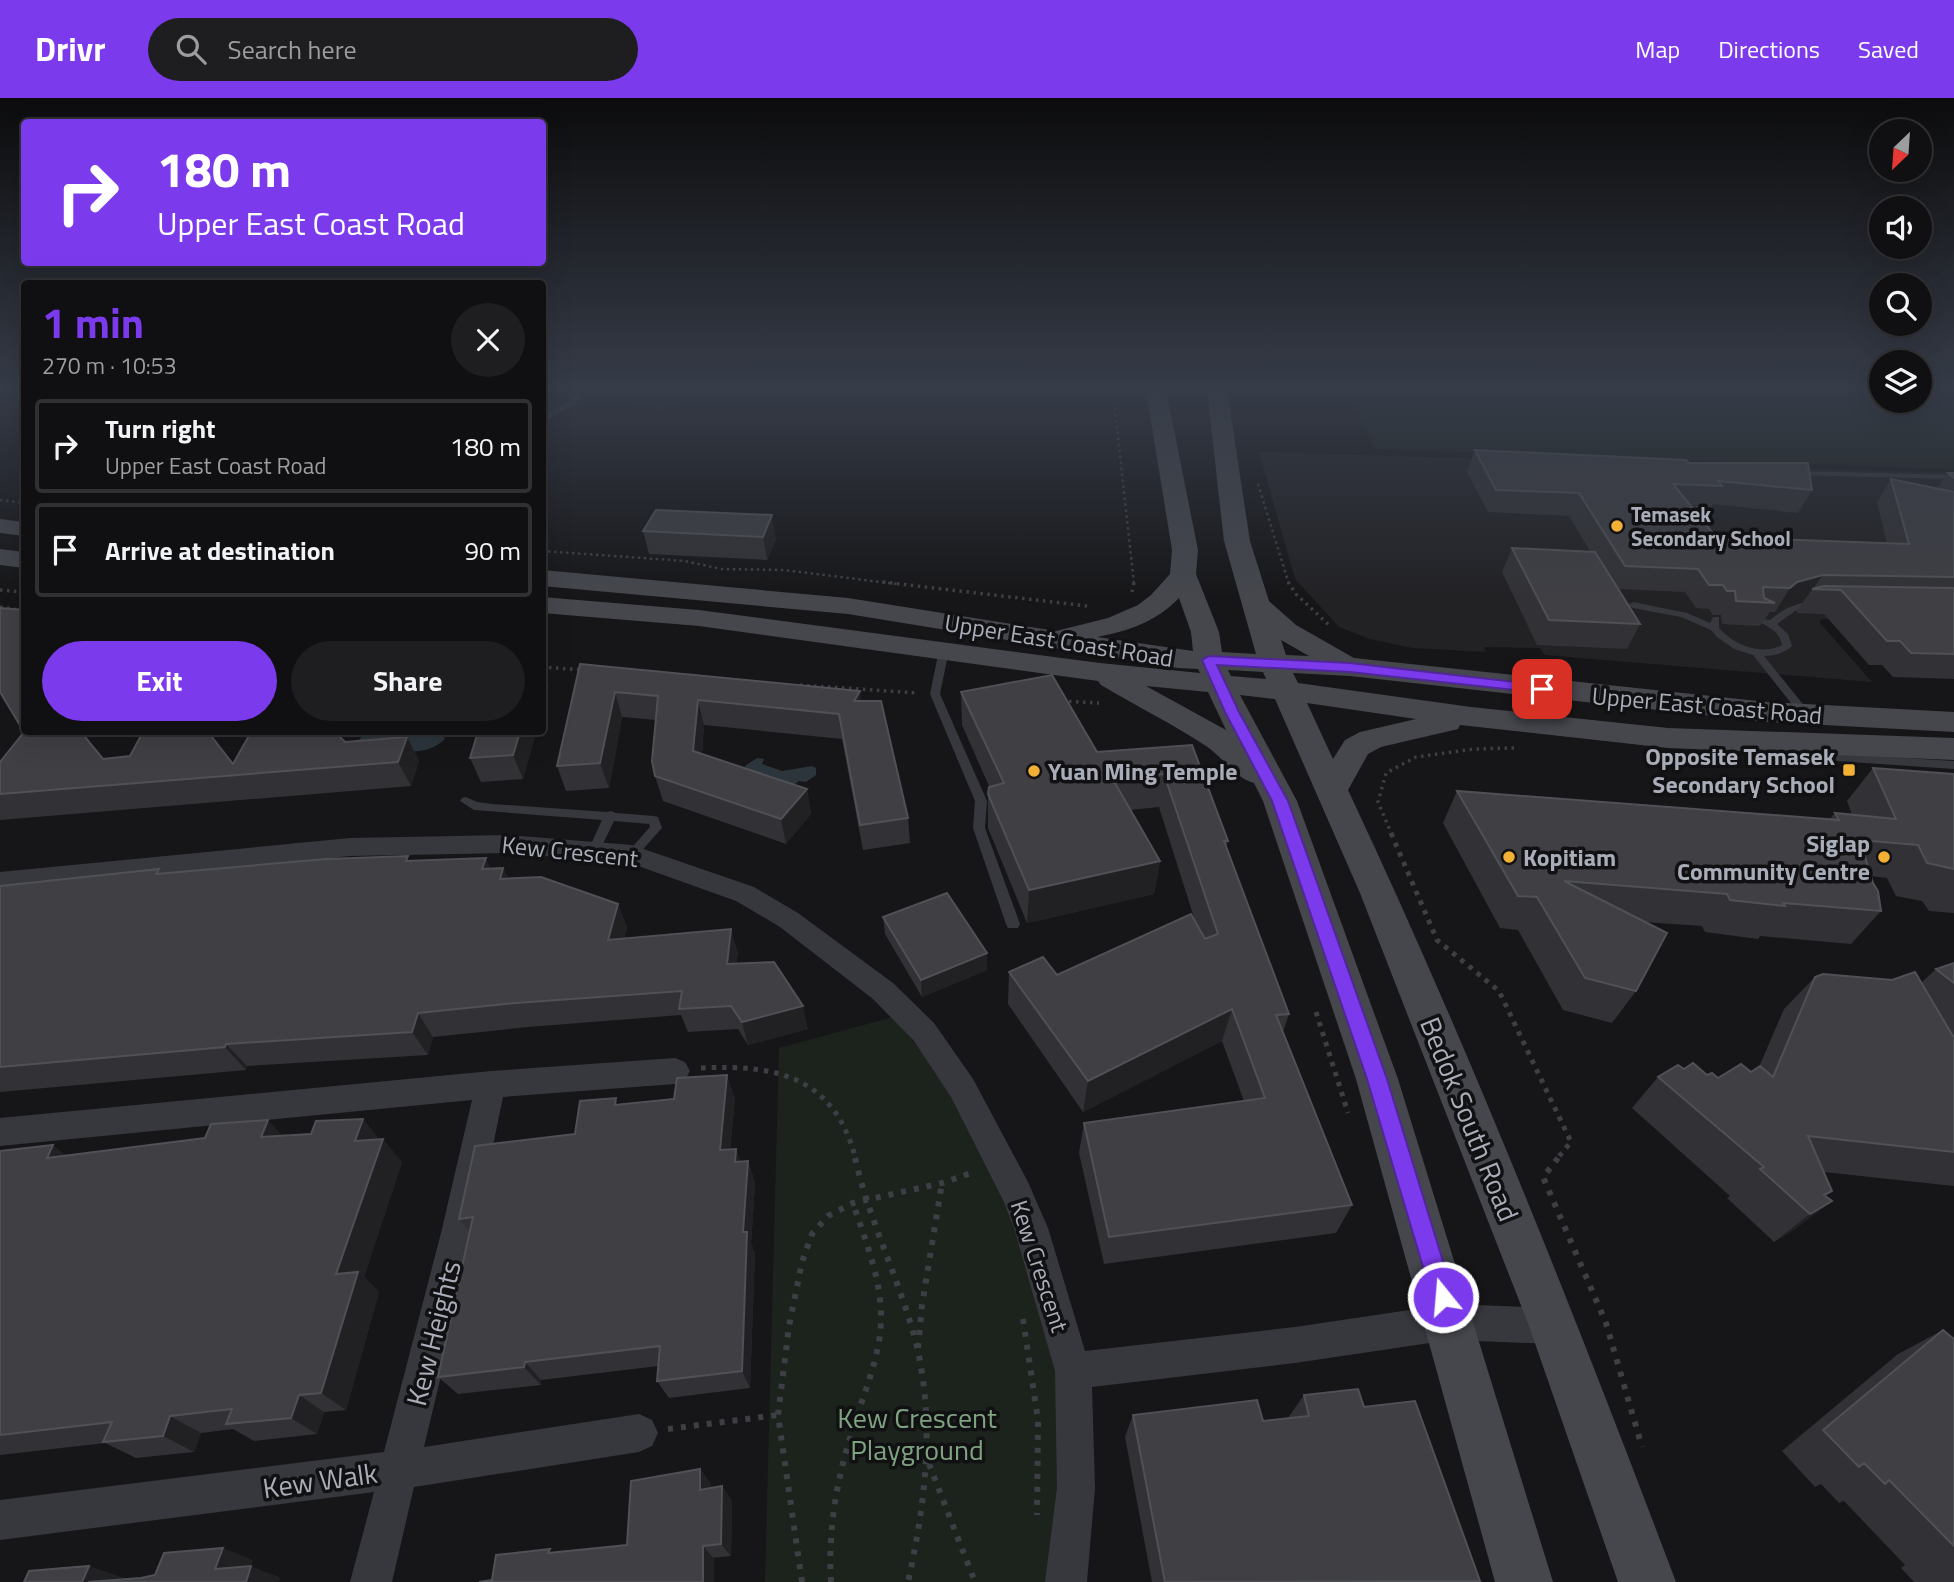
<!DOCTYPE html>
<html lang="en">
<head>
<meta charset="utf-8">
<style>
	:root { --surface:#101012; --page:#1e1e20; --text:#f1f3f6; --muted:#9c9d9f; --line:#303032; --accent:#7c3aed }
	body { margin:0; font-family:"Titillium Web",sans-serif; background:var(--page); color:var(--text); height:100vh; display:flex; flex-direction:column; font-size:26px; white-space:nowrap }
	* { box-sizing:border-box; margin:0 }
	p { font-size:23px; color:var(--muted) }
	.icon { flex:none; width:38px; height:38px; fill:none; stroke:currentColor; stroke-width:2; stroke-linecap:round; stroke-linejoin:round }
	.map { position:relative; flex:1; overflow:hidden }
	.drawer { position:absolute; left:21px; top:182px; width:525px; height:455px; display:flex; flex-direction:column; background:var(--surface); border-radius:7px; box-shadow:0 7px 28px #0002,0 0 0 2px var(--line) }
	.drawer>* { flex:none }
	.top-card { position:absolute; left:21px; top:21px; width:525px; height:147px; border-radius:7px; box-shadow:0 7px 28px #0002,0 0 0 2px var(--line); background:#7c3aed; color:#fff; overflow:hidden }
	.needle { width:46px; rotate:205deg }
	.tools { position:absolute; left:1869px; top:21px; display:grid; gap:14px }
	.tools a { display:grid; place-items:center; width:63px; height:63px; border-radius:50%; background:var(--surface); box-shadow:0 7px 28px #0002,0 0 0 2px var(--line); font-size:35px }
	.pin { position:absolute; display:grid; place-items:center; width:60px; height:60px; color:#fff; margin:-30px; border-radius:14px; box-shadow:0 4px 10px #0006 }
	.me { position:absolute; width:77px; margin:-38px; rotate:343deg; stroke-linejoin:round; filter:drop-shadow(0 0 5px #0008) }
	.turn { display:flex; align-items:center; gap:24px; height:147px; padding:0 21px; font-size:32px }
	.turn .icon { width:91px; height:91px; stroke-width:2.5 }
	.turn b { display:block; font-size:49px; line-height:60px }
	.round { display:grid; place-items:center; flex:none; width:74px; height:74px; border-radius:37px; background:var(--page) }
	.summary { display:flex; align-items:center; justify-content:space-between; height:119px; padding:0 21px }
	h1 { font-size:42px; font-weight:700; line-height:52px; color:var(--accent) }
	.cta { display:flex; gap:14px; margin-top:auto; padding:14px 21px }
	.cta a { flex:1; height:80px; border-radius:42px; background:var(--accent); color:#fff; font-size:28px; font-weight:700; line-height:80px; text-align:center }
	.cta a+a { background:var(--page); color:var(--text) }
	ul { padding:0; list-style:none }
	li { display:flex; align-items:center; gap:21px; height:94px; margin:0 14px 10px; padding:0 7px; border:4px solid var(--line); border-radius:7px }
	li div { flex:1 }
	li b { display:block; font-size:26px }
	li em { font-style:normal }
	header { display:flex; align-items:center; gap:42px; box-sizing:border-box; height:98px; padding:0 35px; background:var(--accent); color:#fff }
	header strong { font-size:33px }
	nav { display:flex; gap:38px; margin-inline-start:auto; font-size:24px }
	.search { width:490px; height:63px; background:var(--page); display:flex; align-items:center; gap:18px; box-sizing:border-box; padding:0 24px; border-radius:38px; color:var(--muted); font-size:26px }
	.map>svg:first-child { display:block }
	.built { fill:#222225 }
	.green { fill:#1c231d }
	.water { fill:#2c353c }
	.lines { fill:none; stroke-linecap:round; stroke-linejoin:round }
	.path-far3 { stroke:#3d3f44; stroke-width:2.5; stroke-dasharray:2.5 3.5; stroke-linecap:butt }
	.path-far2 { stroke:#3d3f44; stroke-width:3.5; stroke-dasharray:2.5 4.5; stroke-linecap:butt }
	.path-far1 { stroke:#3d3f44; stroke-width:5; stroke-dasharray:4.5 6; stroke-linecap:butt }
	.path { stroke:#3d3f44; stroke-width:6; stroke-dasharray:5 8; stroke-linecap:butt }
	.service { fill:#37383d; fill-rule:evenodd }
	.minor { fill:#37383d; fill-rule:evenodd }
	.secondary { fill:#45474d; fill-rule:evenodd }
	.wall { fill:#323236 }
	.shaded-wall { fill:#212124 }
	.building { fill:#3f3f44; stroke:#4f5156; stroke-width:2 }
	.route { fill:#7c3aed; stroke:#51269a; stroke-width:2 }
	.poi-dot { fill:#f2b134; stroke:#111113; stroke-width:2.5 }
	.labels { text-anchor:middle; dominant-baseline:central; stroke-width:7; stroke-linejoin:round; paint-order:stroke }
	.far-poi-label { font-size:21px; font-weight:bold; fill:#a8adb8; stroke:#111113; text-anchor:start }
	.street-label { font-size:24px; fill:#a8adb8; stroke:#111113 }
	.poi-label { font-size:24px; font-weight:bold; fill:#a8adb8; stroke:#111113; text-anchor:end }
	.near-street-label { font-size:28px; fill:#a8adb8; stroke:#111113 }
	.near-park-label { font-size:28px; fill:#7fa381; stroke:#111113 }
</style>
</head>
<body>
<header>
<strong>Drivr</strong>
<div class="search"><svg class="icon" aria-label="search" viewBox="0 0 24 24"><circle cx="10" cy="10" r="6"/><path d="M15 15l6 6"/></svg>Search here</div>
<nav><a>Map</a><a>Directions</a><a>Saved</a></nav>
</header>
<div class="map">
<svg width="1954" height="1484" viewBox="0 0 1954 1484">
	<rect width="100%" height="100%" fill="#161618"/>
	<!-- built -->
	<path class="built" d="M1259,354L1954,375V521H1821L1820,525L1872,584L1544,557L1540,550L1484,549L1486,554L1412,550L1370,541L1339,529L1295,481Z"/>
	<!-- green -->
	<path class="green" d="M582,292H722L662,311Z
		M1348,292H1881V303H1920V293L1954,303V371L1375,351Z
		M893,919L934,968L1009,1105L1064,1305L1055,1484H765L779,950Z"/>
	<!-- water -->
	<path class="water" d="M365,634H441L445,641C424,662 389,651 362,648L359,642Z
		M757,660L764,661L762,666L782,673L812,668L816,670V677L806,684L799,683L794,687L745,678V668Z"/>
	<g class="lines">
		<!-- path-far3 -->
		<path class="path-far3" d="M1113,292L1134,486
			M1258,386L1289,486
			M0,402L24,405
			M542,453L685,463L721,471L784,472L897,486"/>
		<!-- path-far2 -->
		<path class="path-far2" d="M883,484L1087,508
			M1288,484L1296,496L1329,527
			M0,492L24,494
			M1132,494L1134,484
			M0,509L24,513
			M542,569L582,572
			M800,587L917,595
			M1062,603L1099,605
			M1392,737L1378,704L1386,675L1416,659L1474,651L1515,650"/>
		<!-- path-far1 -->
		<path class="path-far1" d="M1391,735L1437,842L1499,893L1571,1044L1556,1062
			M1316,914L1348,1015
			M701,970C779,966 835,980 856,1062"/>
		<!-- path -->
		<path class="path" d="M855,1060C869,1121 897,1177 914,1237C936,1319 926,1402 908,1484
			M1558,1060L1543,1079L1606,1225L1642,1349
			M1023,1221L1038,1322L1037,1417
			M918,1250L922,1207L942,1085
			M668,1331L778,1317
			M929,1366L975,1484
			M802,1484L778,1317L789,1228L802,1164L812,1136L828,1118L853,1105L942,1085L974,1074
			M831,1484C828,1433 836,1385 851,1337C862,1298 881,1260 881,1219C881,1179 865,1142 853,1105"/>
		<!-- service -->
		<path class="service" d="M553,292H564L581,299L577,305L542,324V319L573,300Z
			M1794,373L1954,377V381L1797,377L1793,375Z
			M1817,503L1822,506L1820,508L1795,513L1777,526L1788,536L1792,548C1785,555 1774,558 1764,558L1810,615L1811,617L1806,620L1802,619L1753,557L1734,551L1717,539L1711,532L1681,519L1633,510L1628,507L1633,504L1687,515L1710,525L1713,519H1719V530C1734,547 1760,558 1782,547C1780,535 1771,530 1761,525V521L1770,522C1784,510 1798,504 1817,503Z
			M944,549L949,552L940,596L987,703L985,730L1020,826L1018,830H1008L1006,826L973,730L975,703L930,596L939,552Z
			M1811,654L1954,663V671L1807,661L1805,658Z
			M466,699L477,704L492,706L607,714L611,713L616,715L654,718L658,719L662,730L636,759L632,761L626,756L650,729L649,726L614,723L597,758L593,760L587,755L602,722L474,712L460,703L462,700Z"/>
		<!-- minor -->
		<path class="minor" d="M507,737L632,747L754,789L798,815L893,885L934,925L973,981L1028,1084L1048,1130L1085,1253L1295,1229L1450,1206L1554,1210L1567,1215L1572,1228L1567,1241L1554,1246L1450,1242L1295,1265L1092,1289L1095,1390L1087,1484H1045L1057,1390L1055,1273L1014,1130L1003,1102L951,999L914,943L873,901L780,829L736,803L630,765L507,755L350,758L0,794V774L350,740Z
			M675,960L685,964L690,973L685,982L675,986L503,999L475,1135L424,1349L639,1316L652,1322L658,1335L652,1348L639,1354L414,1389L392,1484H350L374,1394L0,1442V1402L384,1354L441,1135L472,1002L0,1048V1020L491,973Z"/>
		<!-- secondary -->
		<path class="secondary" d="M1146,292H1166L1198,452L1196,476L1219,534L1222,554L1256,556L1224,443L1207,292H1227L1250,443L1269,503L1296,527L1354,560L1767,604L1954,614V634L1767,624L1350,578L1293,575L1298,585L1471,609L1668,630L1954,640V662L1668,650L1460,627L1458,631L1381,649L1368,656L1348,692C1470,951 1575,1217 1676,1484H1618L1529,1228L1360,795L1275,601L1240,597L1297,703L1398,981L1553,1484H1495L1356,981L1263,703L1254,685C1235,680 1223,659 1206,648C1173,626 1136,608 1101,587L1098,583L699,528L542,515V499L699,512L1100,565L1200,575L1198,571L1178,570L848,516L542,488V472L848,500L1056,533L1108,520L1138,507L1151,497L1170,476L1172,452ZM1179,500L1191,534L1193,553L1097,539C1128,533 1156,524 1179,500ZM1281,542L1309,558L1286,557ZM1228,572L1263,574L1266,581L1231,578ZM1146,588L1208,594L1226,632ZM1307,605L1416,621L1360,634L1345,642L1333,661Z
			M0,421L24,424V438L0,435Z
			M0,451L24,454V470L0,467Z"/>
	</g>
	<!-- wall -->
	<path class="wall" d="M1475,352L1689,365L1812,392L1798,415L1713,406L1710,411L1692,410L1716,439L1887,445L1877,404L1891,381L1937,390L1948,375H1954V581L1893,579L1882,567H1869L1824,516L1796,515L1805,501L1782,507L1775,514H1770L1760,528L1722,526L1721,517H1713L1709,511L1696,510L1685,494L1618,491L1640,526L1627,551L1537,547L1502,474L1512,450L1590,453L1569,418L1488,414L1467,374Z
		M656,412L776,441L767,462L649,456L643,433Z
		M580,566L861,603L908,720L910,745L863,752L842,641L704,627L702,656L807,691L811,716L786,746L663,703L655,678L656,622L622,619L609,690L566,693L557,668Z
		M961,594L1097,654L1192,647L1228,743L1226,750L1289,916L1283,934L1352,1107L1336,1135L1104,1166L1079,1055L1084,1025L1244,1003L1222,943L1083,1014L1008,906L1009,874L1057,877L1195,823L1159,709L1130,712L1160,763L1154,796L1027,825L988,730V696L989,688L962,627Z
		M24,634H83L91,646L103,661L233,666L345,644L407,639L419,663L411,688L0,722V664Z
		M478,634H536L523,681L481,684L470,660Z
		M1873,670L1954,676V815L1929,813L1922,803L1896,798L1887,780L1871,778L1881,813L1851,846L1760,838L1758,841L1705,834L1702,828L1644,824L1636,893L1612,925L1563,912L1518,832L1500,830L1443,725L1457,693L1829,722L1835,715L1852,717L1847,703Z
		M411,762L491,771L503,770L508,780L618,806L627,830L624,841L738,855L736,866L808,931L748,947L738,931L688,934L681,917L528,929L433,939L428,957L247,968L246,972L0,994V788L162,775Z
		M883,819L987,855V872L922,899L885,836Z
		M1954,865V1088L1824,1074L1832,1093L1826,1098L1832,1103L1795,1131L1774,1144L1727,1100L1730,1098L1632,1010L1658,979L1684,971L1718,980L1751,974L1759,969L1784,911L1815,879L1921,885L1936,871Z
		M735,1000L730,1051H736L740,1064L748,1063L755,1085L751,1146L755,1155L750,1290L669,1300L657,1283L658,1268L541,1282V1287L458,1296L438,1279L470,1134L459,1121L575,1036L619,1007Z
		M363,1021L380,1042L402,1064L364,1179L379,1194L346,1312L324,1314L317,1336L254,1343L233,1331L201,1335L194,1354L136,1360L105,1345L0,1357V1053L66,1057L283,1038L311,1036Z
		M1943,1232L1954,1241V1484H1914L1901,1470L1905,1467L1844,1403L1839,1405L1821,1386L1815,1389L1782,1353L1898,1256Z
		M1304,1297L1364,1309L1479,1484H1152L1125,1339L1133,1317L1263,1323L1288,1320Z
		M700,1371L711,1386V1390L722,1388L732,1403L731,1458L492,1482L554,1454L627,1447Z"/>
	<!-- shaded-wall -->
	<path class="shaded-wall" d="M772,417L776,441L767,462L763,439Z
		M1823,477L1805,501L1782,507L1775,514L1790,490L1797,484Z
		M542,569L549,587L542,611Z
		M860,593L863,618L854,603Z
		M615,594L622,619L609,690L600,665Z
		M698,602L704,627L700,678L693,653Z
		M520,634H536L523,681L513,657Z
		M407,639L419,663L411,688L398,664Z
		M807,691L811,716L786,746L781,721Z
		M486,760L498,785L482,771Z
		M1160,763L1154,796L1027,825L1029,792Z
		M503,770L515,794L500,781Z
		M618,806L627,830L618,866L608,842Z
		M731,831L738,855L734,890L727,866Z
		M987,855V872L922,899L921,882Z
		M803,908L808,931L748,947L742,924Z
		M1232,911L1222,943L1083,1014L1088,983Z
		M418,915L433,939L428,957L412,934Z
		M226,946L247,968L246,972L225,949Z
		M727,977L735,1000L728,1074L720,1052Z
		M363,1021L382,1044L355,1043Z
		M268,1022L289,1045L261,1039Z
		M383,1041L402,1064L364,1179L379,1194L346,1312L321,1295L336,1176Z
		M53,1047L82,1070L47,1060Z
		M736,1051L744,1074L735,1064Z
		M748,1063L755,1085L751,1146L755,1155L750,1290L742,1273L743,1134Z
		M1832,1103L1795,1131L1774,1144L1810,1116Z
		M525,1264L541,1282V1287L524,1269Z
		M299,1297L324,1314L317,1336L291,1320Z
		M170,1318L201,1335L194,1354L163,1338Z
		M700,1371L711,1386V1406L700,1392Z
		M722,1388L732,1403L731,1458L721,1446Z
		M703,1448L714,1461V1484H703Z
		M223,1450L253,1462L246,1483L215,1471Z
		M89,1468L125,1480L123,1484H82Z
		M251,1468L281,1480L279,1484H246Z"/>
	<!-- building -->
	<path class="building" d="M1475,352L1686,362L1689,365H1808L1812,392L1718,383L1722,388L1673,386L1716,439L1909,446L1891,381L1954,394V479L1823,477L1797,484L1790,490L1763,489L1764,500L1775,505L1736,503L1735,493H1727L1723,487H1709L1698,471L1625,468L1579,395L1496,392Z
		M1948,375H1954V380Z
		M656,412L772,417L763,439L643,433Z
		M1512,450L1595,454L1640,526L1549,522Z
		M1824,488L1954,490V556L1911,555L1900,543H1887L1841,492L1812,491Z
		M0,510L24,512V634H81L103,661L130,658L143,634H208L233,666L251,634H335L345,644L407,639L398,664L0,696V664L24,634L0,594Z
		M580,566L860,593L854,603H881L908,720L860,727L839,616L698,602L693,653L807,691L781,721L655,678L652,663L658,598L615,594L600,665L557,668Z
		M1052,577L1097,654L1192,647L1228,743H1224L1289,916L1276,917L1352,1107L1109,1139L1084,1025L1265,1000L1232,911L1088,983L1009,874L1043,859L1057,877L1191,816L1205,841L1218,836L1164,676L1112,680L1160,763L1029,792L988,696L989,689L1004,685L961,594Z
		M478,634H520L513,657L470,660Z
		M1873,670L1954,676V771L1927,765L1918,747L1860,742L1873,785L1878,793L1881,813L1783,805L1785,808L1730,802L1727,796L1564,783L1667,835L1636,893L1585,880L1537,799L1518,798L1457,693L1839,722L1835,715L1896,721Z
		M408,758L406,763L486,760L482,771L503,770L500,781L541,779L618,806L608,842L731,831L727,866L774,864L803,908L742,924L731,908L679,911L682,893L516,905L418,915L412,934L226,946L225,949L0,969V788L159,771L156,776L326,761Z
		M947,795L987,855L921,882L883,819Z
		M1954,865V885L1936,871Z
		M1915,874L1954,940V1054L1808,1038L1832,1093L1824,1097L1832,1103L1810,1116L1760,1071L1764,1069L1658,979L1678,967L1684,971L1693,965L1707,977L1712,975L1718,980L1741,966L1751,974L1760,968L1773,979L1815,879L1823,876L1892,882Z
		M727,977L720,1052L736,1051L735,1064L748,1063L743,1134H747L742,1273L657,1283L660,1248L525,1264L524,1269L438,1279L473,1119L459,1121L475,1048L575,1036L580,1003L616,1000L615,1007L674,1001L677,980Z
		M363,1021L355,1043L383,1041L336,1176L358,1174L321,1295L299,1297L291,1320L226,1326L232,1311L170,1318L163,1338L103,1344L112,1324L0,1337V1053L53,1047L47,1060L205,1040L211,1026L268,1022L261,1039L311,1036L316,1023Z
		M1943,1232L1954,1241V1448L1889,1382L1885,1386L1864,1365L1859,1369L1823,1332Z
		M1358,1291L1364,1309L1415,1303L1480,1483L1165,1484L1133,1317L1257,1302L1263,1323L1309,1318L1304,1297Z
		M700,1371V1392L722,1388L721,1446L703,1448V1484H479L492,1482L496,1457L550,1451L548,1455L627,1447L631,1383Z
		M223,1450L215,1471L251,1468L246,1484H88L141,1480L155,1477L164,1455Z
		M89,1468L82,1484H24L29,1473Z"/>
	<!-- sky -->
	<linearGradient id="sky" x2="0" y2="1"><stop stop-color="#0c0c0d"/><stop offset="0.58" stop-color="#363c48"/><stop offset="1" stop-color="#363c48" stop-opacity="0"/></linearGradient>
	<rect width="1954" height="500" fill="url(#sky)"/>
	<!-- route -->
	<path class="route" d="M1209,558L1350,565L1542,587L1549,591L1542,595L1350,574L1217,567L1239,614L1288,703L1387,981L1454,1199L1451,1207L1443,1211L1435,1207L1432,1199L1367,981L1272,703L1225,614L1202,562Z"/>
	<!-- markers -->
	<g class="poi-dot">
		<circle cx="1617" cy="428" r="7"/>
		<rect x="1842" y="665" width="14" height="14" rx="3.5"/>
		<circle cx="1034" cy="673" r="7"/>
		<circle cx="1509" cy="759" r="7"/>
		<circle cx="1884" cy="759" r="7"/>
	</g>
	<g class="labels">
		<!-- far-poi labels -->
		<g class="far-poi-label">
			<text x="1631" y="416">Temasek<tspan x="1631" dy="24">Secondary School</tspan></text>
		</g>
		<!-- street labels -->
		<g class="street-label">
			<text transform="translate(1059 542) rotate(9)">Upper East Coast Road</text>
			<text transform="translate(1707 607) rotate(5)">Upper East Coast Road</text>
			<text transform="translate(570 753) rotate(6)">Kew Crescent</text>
			<text transform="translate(1040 1168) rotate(72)">Kew Crescent</text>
		</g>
		<!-- poi labels -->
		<g class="poi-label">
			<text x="1835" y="658">Opposite Temasek<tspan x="1835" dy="28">Secondary School</tspan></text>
			<text x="1048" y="673" text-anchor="start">Yuan Ming Temple</text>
			<text x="1870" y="745">Siglap<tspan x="1870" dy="28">Community Centre</tspan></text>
			<text x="1523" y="759" text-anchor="start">Kopitiam</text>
		</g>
		<!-- near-street labels -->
		<g class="near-street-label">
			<text transform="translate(1470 1021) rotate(68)">Bedok South Road</text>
			<text transform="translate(433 1235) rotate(-76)">Kew Heights</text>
			<text transform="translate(320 1382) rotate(-8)">Kew Walk</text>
		</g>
		<!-- near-park labels -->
		<g class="near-park-label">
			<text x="917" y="1319">Kew Crescent<tspan x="917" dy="32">Playground</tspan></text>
		</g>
	</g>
</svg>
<div class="tools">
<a><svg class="needle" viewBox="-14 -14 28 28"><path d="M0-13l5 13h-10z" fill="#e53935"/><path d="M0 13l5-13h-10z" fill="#9c9d9f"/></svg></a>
<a><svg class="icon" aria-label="sound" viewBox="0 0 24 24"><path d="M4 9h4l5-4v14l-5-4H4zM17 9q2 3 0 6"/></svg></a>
<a><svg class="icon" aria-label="search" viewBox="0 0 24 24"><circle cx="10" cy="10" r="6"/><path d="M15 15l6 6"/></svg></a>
<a><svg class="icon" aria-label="layers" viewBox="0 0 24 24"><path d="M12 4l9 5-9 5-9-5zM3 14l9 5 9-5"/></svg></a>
</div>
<div class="pin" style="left:1542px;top:591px;background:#d93025"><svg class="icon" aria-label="arrive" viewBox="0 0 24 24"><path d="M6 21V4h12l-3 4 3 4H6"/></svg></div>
<svg class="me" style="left:1443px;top:1199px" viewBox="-20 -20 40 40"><circle r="17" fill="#7c3aed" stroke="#fff" stroke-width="3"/><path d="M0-11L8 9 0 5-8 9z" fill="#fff"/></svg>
<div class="top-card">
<div class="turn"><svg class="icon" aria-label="right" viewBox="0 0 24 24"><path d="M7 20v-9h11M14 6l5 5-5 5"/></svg><div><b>180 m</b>Upper East Coast Road</div></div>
</div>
<section class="drawer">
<div class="summary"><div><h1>1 min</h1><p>270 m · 10:53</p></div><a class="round"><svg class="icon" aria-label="close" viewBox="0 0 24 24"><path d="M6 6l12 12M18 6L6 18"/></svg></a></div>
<ul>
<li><svg class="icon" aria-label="right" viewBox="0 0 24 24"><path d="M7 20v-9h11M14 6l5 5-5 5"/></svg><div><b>Turn right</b><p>Upper East Coast Road</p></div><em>180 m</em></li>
<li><svg class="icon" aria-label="arrive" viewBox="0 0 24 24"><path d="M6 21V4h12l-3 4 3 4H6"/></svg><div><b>Arrive at destination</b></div><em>90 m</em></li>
</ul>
<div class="cta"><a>Exit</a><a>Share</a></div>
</section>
</div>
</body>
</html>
